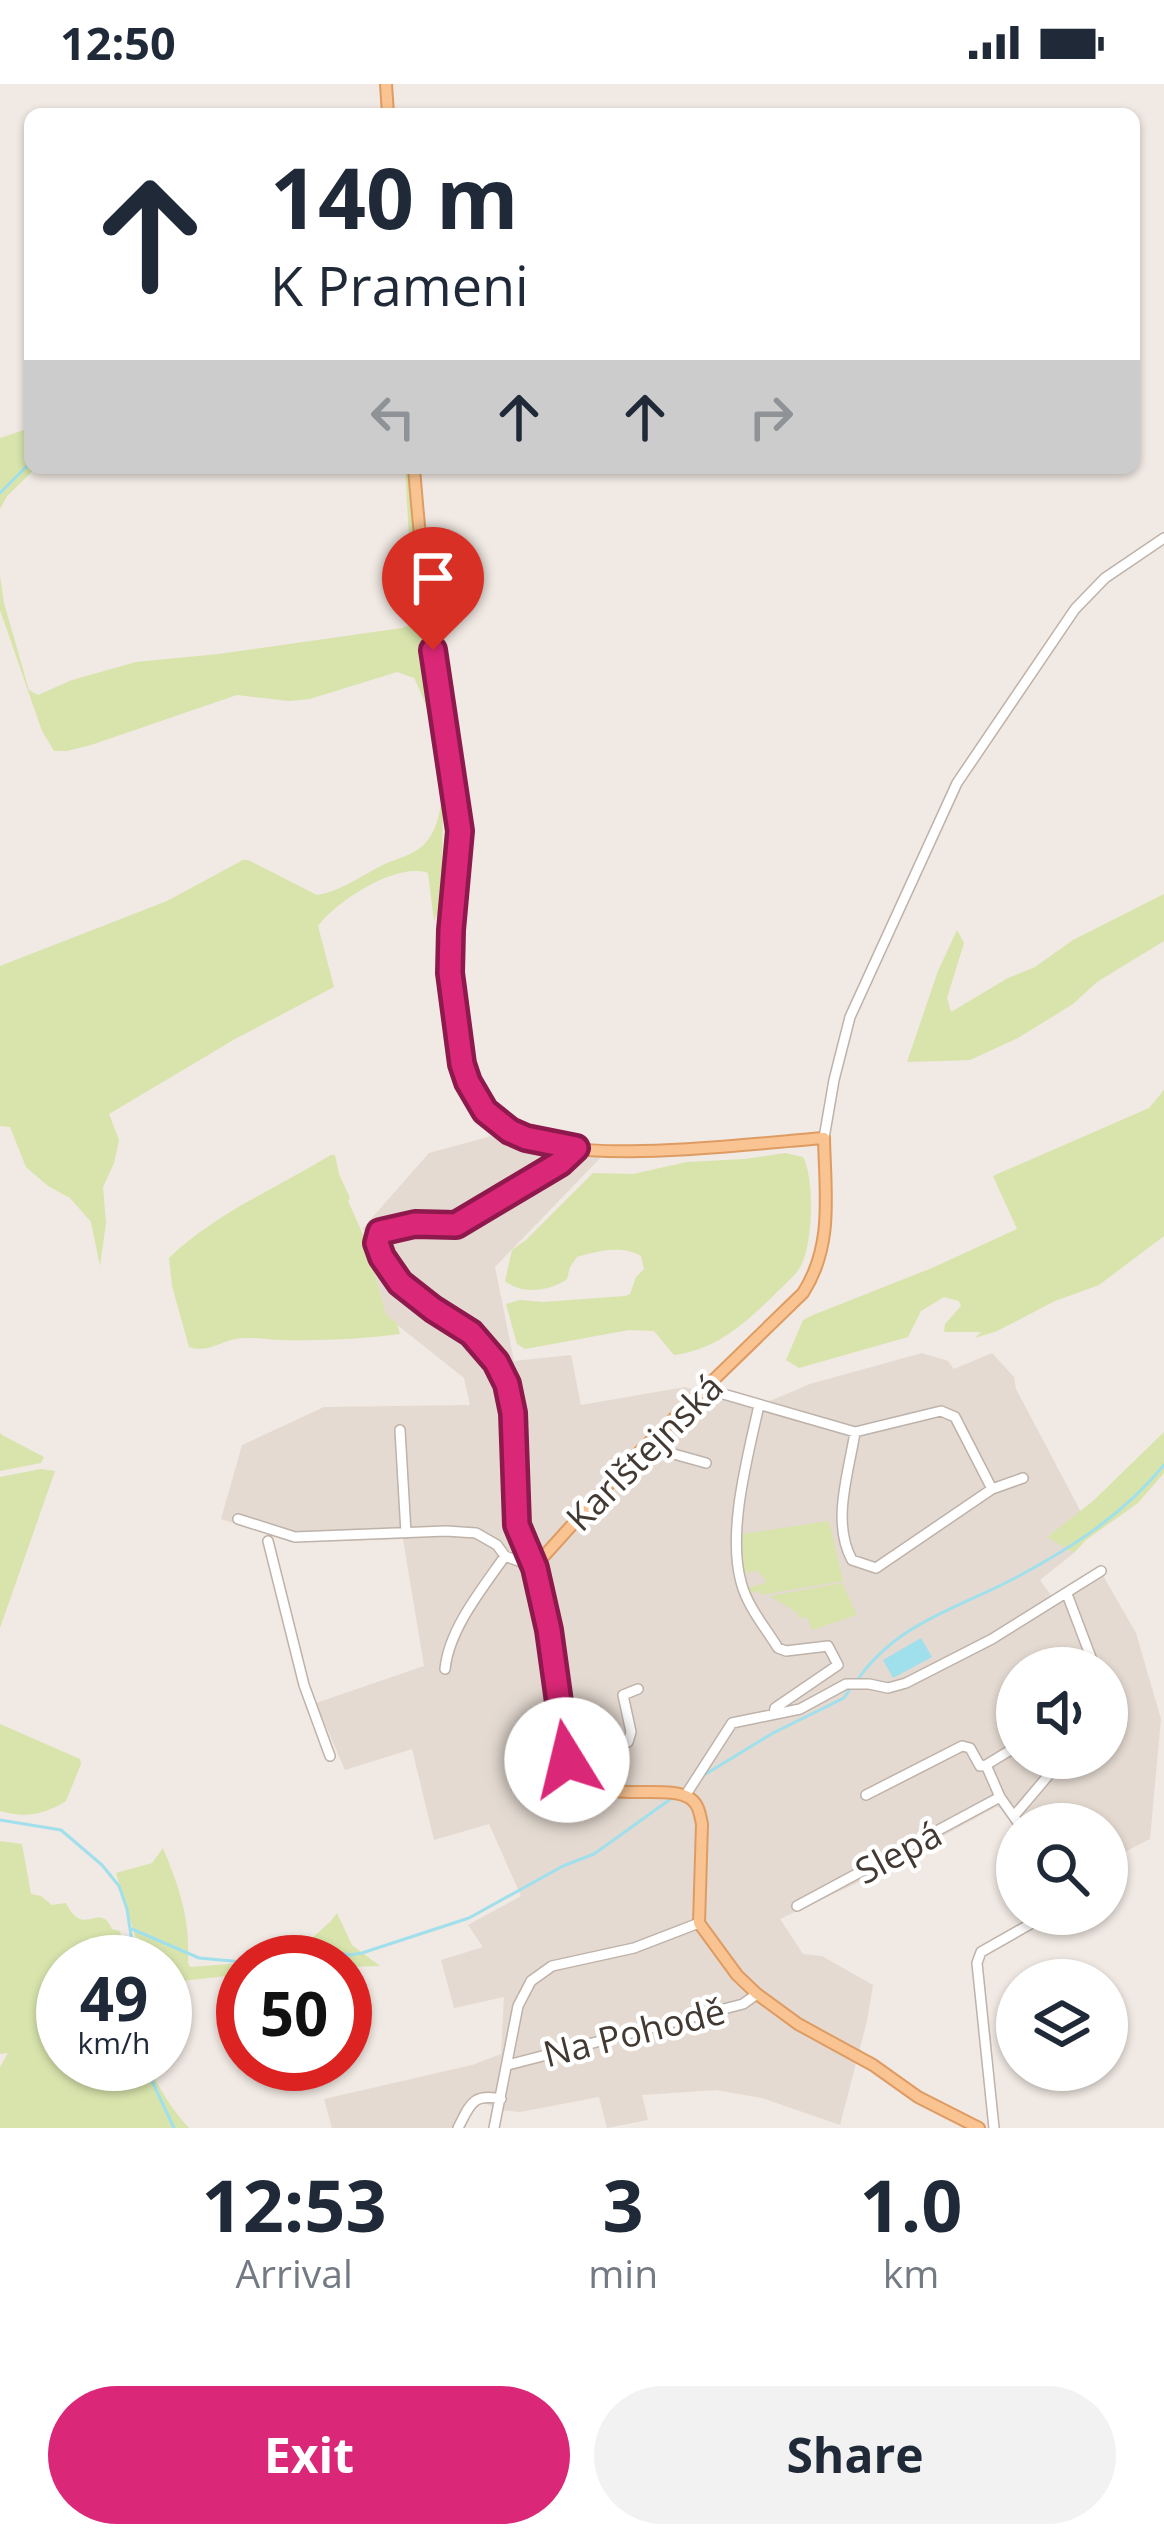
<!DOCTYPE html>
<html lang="en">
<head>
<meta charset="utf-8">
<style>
	:root { --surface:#fff; --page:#f2f2f3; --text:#1f2937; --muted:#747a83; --accent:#db2777 }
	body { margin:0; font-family:"Open Sans",sans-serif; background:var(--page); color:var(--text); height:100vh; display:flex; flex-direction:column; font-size:45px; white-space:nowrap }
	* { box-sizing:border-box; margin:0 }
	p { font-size:39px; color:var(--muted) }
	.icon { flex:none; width:66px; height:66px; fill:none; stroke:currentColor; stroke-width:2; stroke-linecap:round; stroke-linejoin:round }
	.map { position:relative; height:2044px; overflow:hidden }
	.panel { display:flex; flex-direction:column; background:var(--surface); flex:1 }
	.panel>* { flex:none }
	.banner { position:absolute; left:24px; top:24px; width:1116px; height:366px; border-radius:18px; box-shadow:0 3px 9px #0004; background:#fff; color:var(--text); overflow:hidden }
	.tools { position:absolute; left:996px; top:1563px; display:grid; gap:24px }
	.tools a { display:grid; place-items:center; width:132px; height:132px; border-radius:50%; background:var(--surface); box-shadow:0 3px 9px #0004; font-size:60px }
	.speed { position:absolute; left:36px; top:1851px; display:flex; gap:24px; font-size:60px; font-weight:700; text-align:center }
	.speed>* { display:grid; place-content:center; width:156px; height:156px; border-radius:50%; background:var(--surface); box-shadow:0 3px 9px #0004; line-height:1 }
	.speed small { font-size:30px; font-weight:400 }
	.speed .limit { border:18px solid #d22; background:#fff; color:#111 }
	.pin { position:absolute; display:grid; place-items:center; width:102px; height:102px; color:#fff; margin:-123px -51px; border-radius:50% 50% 50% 0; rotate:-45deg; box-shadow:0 0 12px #0007 }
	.pin .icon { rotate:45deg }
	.me { position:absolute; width:132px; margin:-66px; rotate:351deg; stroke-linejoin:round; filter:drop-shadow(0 0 9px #0008) }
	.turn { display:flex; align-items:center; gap:42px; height:252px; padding:0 48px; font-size:54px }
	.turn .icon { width:156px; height:156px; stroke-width:2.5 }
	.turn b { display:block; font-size:84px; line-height:102px }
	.lanes { display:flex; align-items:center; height:114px; padding:0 48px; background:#0003; justify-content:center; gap:60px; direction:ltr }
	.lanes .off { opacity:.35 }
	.eta { display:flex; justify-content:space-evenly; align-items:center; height:204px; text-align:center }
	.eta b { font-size:72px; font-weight:700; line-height:84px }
	.button { display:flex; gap:24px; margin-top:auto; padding:24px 48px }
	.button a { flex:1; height:138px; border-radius:72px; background:var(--accent); color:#fff; font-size:48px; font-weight:700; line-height:138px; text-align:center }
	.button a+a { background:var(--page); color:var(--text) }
	.status { display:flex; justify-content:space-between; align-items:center; height:84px; padding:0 60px; background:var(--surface); direction:ltr }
	.status svg { height:33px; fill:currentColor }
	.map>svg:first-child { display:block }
	.residential { fill:#e4dad1; fill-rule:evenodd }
	.green { fill:#d8e4ac }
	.water { fill:#a0dfec }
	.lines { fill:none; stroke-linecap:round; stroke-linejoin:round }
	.stream { stroke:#a0dfec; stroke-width:3 }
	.minor-casing { stroke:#beb2a9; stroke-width:12 }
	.major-casing { stroke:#de9c63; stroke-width:14 }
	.minor { stroke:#fff; stroke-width:9 }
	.major { stroke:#fac492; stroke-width:10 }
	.route-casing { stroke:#8e194d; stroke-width:30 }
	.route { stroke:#db2777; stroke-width:21 }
	.labels { text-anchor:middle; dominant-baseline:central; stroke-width:9; stroke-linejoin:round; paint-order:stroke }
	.street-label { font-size:36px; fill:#423933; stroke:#fff }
</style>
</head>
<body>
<div class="status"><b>12:50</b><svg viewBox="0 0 49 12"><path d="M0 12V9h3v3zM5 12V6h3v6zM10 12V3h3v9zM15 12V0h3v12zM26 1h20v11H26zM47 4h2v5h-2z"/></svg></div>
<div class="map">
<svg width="1164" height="2044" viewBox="0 0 1164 2044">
	<rect width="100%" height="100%" fill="#f1e9e3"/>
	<!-- residential -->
	<path class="residential" d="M510,1047L541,1058L608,1066L495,1183L514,1277L571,1271L581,1321L685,1303L753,1324L810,1300L922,1269L948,1277L954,1285L992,1269L1014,1293L1016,1305L1081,1428L1048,1452L1074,1469L1040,1496L1053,1514L1098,1483L1136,1549L1161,1635L1150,1755L1107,1777V1740H1017V1747L1002,1724L996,1723L857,1799L780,1835L803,1870L822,1872L873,1901L867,1937L840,2041L762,2014L716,2006L642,2011L648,2036L607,2044L599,2013L520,2028L499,2026L472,2013L453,2044H332L324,2015L472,1981L501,1970L504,1913L454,1924L441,1876L483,1863L468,1841L521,1812L489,1740L434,1756L412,1665L345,1686L316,1619L424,1582L403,1455L290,1458L221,1435L242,1361L324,1323L470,1321L464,1294L386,1232L363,1144L429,1069ZM1017,1584H1107V1674H1017Z"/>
	<!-- green -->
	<path class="green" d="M30,344V384H36L7,412L0,425V354Z
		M405,384H408L425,587L439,652L443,695L442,821L434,837L428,789C396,778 337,817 318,842L334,903L235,955L109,1030L119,1056L114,1079L103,1103L106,1139L100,1182L91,1138L70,1114L48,1102L26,1083L10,1043L0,1042V882L167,817L243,776H248L317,811C338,808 358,794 377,784C390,776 409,773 420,764C461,731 435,634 414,594L397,588L310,615L289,617L237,611L91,661L67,667H54L42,647L0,526V491L4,519L29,606L38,611L72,596L136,578L218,570L402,544L410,541L413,524Z
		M1164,810V857L1097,898L1073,920L1018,954L970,976L907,978L938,887L957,846L964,859L947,914L951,928L1008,894L1035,883L1073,856Z
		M1164,1006V1152L1099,1201L1055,1217L997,1247L975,1254L981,1248H944L945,1240L961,1222L959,1217L944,1213L921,1227L908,1253L799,1284L786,1276L803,1236L813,1231L932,1184L1017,1145L993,1092L1149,1024Z
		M785,1069L803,1073C815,1096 813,1158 801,1182C795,1192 784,1201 775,1210C746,1239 716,1266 674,1271L654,1247L629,1246L525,1265L517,1260L506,1220L520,1216L543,1218L625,1212L630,1210L636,1193L644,1185L641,1172C621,1161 599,1167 577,1173L570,1183L567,1195C551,1207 521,1211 505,1197L512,1166L526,1156L593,1089L633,1090L687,1078L745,1075Z
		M331,1071H335L339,1090L350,1114L348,1117L366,1157L386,1231L397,1239L400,1250C362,1255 322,1257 283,1256C268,1256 250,1252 235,1255C218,1259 207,1269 189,1263L172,1202L169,1174C216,1129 277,1104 331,1071Z
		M1164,1348V1389L1138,1419L1086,1456L1074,1469L1047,1453L1093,1417Z
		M0,1349L2,1351L44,1373L41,1379L0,1387Z
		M41,1385L55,1387L0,1544V1393Z
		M829,1437L843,1497L761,1511L760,1507L750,1509L749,1504L767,1498L758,1487L744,1489L742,1450Z
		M842,1499L857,1531L812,1546L807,1533L799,1534L797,1529L770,1512Z
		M0,1640L80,1675L81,1680L66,1717C44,1731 25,1734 0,1727Z
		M0,1757L22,1760L31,1810L41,1812L52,1821L66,1819C84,1856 99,1816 112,1845L120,1847L125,1865L139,1856L135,1852L116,1789L152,1779L163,1764C180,1806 190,1833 188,1879L190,1883L243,1879V1890L182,1897L175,1904L165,1932V1878H63V1897L49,1907L53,1908L63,1901V1980H151L150,1985C160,2006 173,2027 189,2044H0V1983L8,1969L0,1970Z
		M337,1829L352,1861L380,1882L345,1883V1878H250L293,1871L331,1837Z"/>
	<!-- water -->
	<path class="water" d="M921,1554L932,1573L893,1594L883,1576Z"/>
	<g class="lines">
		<!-- stream -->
		<path class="stream" d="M0,409L30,379
			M856,1598C897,1538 957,1525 1017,1493C1073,1463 1124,1430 1164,1381
			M704,1691L773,1649L844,1614L850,1605
			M0,1736L61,1746L102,1781L119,1802L127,1825L135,1878
			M132,1845L199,1874L243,1878
			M252,1878L316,1864L350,1871L362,1869L469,1834L563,1782L594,1770L672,1714
			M144,1980L174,2044"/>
		<!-- minor casing -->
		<g class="minor-casing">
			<path id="minor" d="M824,1054L834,996L850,933L957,699L1075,525L1105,494L1164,454
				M706,1305L855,1348L941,1327L955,1333L992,1405
				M759,1321C748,1372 727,1447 741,1498C747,1522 765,1543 778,1564L786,1567L828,1562L838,1581L775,1624L774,1630
				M400,1346L406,1449
				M855,1348C849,1388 831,1438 852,1476L876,1484L992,1405L1023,1394
				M645,1362L706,1379
				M238,1435L295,1453L446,1447L476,1449L497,1461L505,1472L535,1483
				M268,1457L304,1601L330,1672
				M535,1483C529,1470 520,1455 517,1441C505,1388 526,1327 496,1278C490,1268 482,1258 473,1250C443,1224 368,1198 380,1147L415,1140L456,1141L559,1079L576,1064
				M1067,1510L1095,1584
				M445,1585C449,1545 482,1505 505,1472
				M1017,1662L986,1681L1000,1713L1019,1740
				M565,1671L628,1658L631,1648L623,1611L638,1605
				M866,1711L962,1662L970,1664L980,1682L986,1681
				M685,1712L732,1639L800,1625L846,1600H869L888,1604L906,1599L992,1555L1101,1487
				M1014,1732L1063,1674
				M797,1822L1000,1713
				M508,1981L743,1920L757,1910
				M458,2044C470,2021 472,2009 501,2015
				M494,2044L518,1922L531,1897L552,1882L634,1864L699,1839
				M994,2044L977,1879L981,1868L1048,1830"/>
		</g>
		<!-- major casing -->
		<g class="major-casing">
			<path id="major" d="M386,0L388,30
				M414,384C420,460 428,535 439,610C446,655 457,701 460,746C462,779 453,812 451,845C448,889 452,939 463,981C469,1008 486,1032 509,1047C567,1085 752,1059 824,1054C825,1108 834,1161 803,1209L626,1381L535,1482C538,1503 545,1524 549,1545C555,1577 556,1669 576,1690C605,1722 668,1698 691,1715C699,1721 700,1731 702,1740L699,1839L737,1891L757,1910L798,1940L873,1981L918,2013L979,2044"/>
		</g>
		<!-- minor -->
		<use href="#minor" class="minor"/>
		<!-- major -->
		<use href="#major" class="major"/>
	</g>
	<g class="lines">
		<!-- route casing -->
		<g class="route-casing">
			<path id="route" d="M433,566L460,747L451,846L450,889L462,980L468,998L485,1027L510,1047L526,1054L576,1064L560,1079L456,1141L415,1140L380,1148L377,1159L382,1173L400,1199L433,1225L471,1249L496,1278L507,1300L513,1329L517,1441L535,1484L549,1546L567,1676"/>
		</g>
		<!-- route -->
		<use href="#route" class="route"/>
	</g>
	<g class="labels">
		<!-- street labels -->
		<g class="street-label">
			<text transform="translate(644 1368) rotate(-45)">Karlštejnská</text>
			<text transform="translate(898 1768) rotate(-28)">Slepá</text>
			<text transform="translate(634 1948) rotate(-14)">Na Pohodě</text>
		</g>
	</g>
</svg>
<div class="tools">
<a><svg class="icon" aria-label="sound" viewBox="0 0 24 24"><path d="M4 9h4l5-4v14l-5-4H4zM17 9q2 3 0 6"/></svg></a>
<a><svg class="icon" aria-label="search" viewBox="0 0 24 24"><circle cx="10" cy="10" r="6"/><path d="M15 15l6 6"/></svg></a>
<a><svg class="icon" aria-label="layers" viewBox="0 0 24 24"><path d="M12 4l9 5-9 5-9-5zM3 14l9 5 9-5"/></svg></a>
</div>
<div class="speed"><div>49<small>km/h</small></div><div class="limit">50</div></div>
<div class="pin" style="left:433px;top:566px;background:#d93025"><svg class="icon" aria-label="arrive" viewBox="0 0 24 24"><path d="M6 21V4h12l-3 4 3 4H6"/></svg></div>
<svg class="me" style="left:567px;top:1676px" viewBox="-20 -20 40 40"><circle r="19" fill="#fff"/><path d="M0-13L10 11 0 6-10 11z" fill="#db2777"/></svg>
<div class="banner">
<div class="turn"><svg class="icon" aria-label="ahead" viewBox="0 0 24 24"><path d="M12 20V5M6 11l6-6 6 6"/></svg><div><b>140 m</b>K Prameni</div></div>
<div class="lanes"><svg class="icon off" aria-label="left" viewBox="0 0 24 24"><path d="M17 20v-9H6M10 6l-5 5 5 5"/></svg><svg class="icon" aria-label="ahead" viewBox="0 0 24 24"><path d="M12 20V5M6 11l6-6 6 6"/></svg><svg class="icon" aria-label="ahead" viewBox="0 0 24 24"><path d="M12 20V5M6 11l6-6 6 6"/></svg><svg class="icon off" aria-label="right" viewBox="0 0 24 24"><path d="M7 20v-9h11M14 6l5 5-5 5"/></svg></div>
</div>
</div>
<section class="panel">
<div class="eta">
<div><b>12:53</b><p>Arrival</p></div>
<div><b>3</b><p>min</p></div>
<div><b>1.0</b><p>km</p></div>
</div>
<div class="button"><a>Exit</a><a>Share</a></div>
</section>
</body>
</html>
